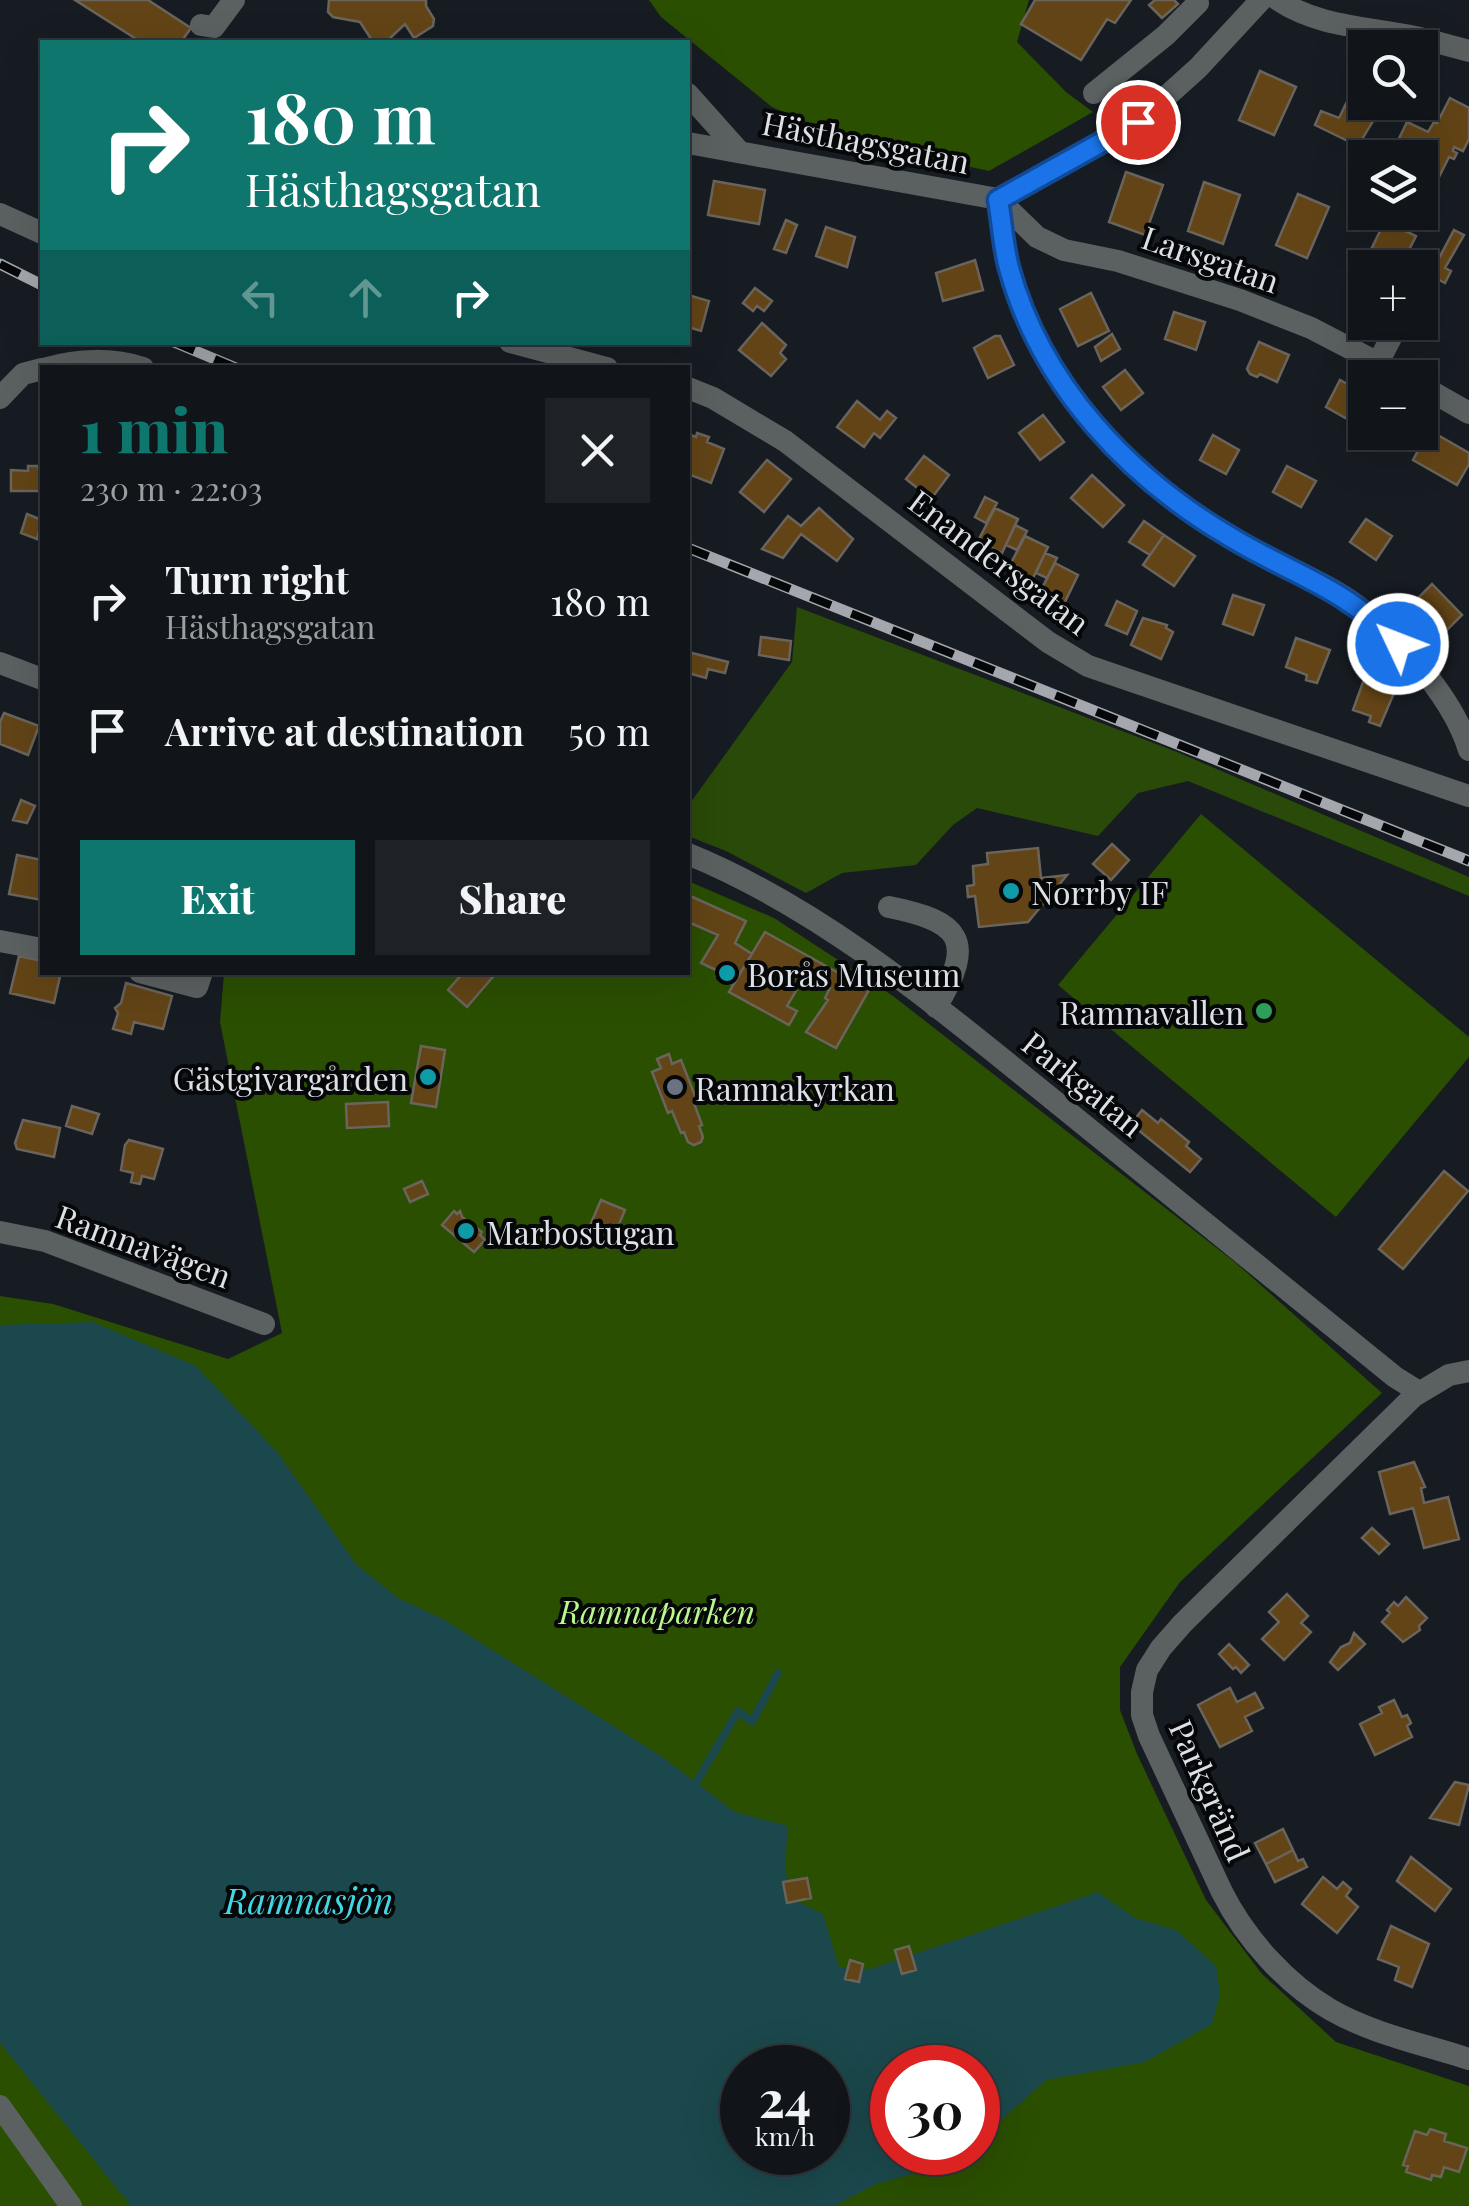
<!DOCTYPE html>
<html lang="en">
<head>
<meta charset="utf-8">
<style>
	:root { --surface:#11151a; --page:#1e2227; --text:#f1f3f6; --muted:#9c9fa2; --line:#303439; --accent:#0f766e }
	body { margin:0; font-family:"Playfair Display",serif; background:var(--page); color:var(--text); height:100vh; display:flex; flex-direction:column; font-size:38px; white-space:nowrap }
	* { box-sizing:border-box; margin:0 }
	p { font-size:32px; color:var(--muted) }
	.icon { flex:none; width:55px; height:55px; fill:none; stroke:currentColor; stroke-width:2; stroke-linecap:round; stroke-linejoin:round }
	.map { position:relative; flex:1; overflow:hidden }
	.sheet { position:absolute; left:40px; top:365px; width:650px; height:610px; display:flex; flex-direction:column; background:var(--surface); border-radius:0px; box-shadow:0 10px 40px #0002,0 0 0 2px var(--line) }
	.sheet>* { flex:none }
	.hud { position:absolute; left:40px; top:40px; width:650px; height:305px; border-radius:0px; box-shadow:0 10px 40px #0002,0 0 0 2px var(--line); background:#0f766e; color:#fff; overflow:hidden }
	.buttons { position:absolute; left:1348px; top:30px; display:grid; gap:20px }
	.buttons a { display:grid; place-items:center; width:90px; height:90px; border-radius:0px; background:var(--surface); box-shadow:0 10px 40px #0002,0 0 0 2px var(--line); font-size:50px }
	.speed { position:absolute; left:720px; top:2045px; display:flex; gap:20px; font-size:50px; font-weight:700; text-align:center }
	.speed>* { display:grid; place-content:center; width:130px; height:130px; border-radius:50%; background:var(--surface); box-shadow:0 10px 40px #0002,0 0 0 2px var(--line); line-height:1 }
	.speed small { font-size:25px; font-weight:400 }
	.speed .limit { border:15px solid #d22; background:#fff; color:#111 }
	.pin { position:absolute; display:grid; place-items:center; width:85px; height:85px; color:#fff; margin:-42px; border:5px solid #fff; border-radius:50%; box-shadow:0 2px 10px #0007 }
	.me { position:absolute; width:110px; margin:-55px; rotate:313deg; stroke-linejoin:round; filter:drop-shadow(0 0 8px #0008) }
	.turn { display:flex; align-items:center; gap:35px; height:210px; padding:0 40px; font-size:45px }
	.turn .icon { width:130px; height:130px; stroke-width:2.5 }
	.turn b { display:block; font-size:70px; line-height:85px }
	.lanes { display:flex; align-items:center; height:95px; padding:0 40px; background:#0003; justify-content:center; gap:50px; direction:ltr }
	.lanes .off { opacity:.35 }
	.round { display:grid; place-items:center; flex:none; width:105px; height:105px; border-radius:0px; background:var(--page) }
	.summary { display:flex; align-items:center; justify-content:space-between; height:170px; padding:0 40px }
	h1 { font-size:60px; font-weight:800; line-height:75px; color:var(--accent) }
	.button { display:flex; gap:20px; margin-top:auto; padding:20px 40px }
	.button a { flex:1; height:115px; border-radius:0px; background:var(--accent); color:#fff; font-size:40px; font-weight:800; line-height:115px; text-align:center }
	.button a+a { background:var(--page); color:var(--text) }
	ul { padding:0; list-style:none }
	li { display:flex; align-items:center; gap:30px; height:130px; padding:0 40px }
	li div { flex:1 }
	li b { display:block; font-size:38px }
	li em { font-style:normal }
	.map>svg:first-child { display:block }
	.green { fill:#2a4f00; fill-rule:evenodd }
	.forest { fill:#294a08 }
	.water { fill:#1b484c; fill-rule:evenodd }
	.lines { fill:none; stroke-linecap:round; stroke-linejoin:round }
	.stream { stroke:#1b484c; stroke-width:8 }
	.building { fill:#624416; stroke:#6a645c; stroke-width:2.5 }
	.minor { stroke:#5b6061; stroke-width:22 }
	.rail-casing { stroke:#a4a7ad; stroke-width:11 }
	.rail { stroke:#050709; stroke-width:8; stroke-dasharray:22; stroke-linecap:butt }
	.route-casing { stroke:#114b97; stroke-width:25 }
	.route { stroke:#1a73e8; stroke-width:18 }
	.culture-dot { fill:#0f9aa8; stroke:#050709; stroke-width:4 }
	.leisure-dot { fill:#2e9e5b; stroke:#050709; stroke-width:4 }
	.worship-dot { fill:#6b7280; stroke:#050709; stroke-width:4 }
	.labels { text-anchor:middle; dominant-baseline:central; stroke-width:8; stroke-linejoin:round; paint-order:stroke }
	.street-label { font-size:32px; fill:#dde0e5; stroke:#050709 }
	.poi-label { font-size:32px; fill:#dde0e5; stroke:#050709; text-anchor:start }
	.park-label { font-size:32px; font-style:italic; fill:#baf98d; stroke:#050709 }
	.water-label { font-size:35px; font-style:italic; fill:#43d7e3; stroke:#050709 }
</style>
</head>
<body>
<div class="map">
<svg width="1469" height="2206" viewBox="0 0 1469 2206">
	<rect width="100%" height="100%" fill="#171c23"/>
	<!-- green -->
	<path class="green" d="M649,0H1029L1017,42L1066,92L1093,112L989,171L852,141L772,107L661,17Z
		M1201,814L1469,1037V1057L1336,1217L1058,985Z
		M688,881L774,918L893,996L1236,1263L1382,1393L1180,1582L1120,1667V1710L1137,1754L1206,1900L1262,1974L1336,2042L1469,2086V2206H0V1296L53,1304L228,1359L282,1333L220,1022L224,973L688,972ZM742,2068H828V2152H742ZM892,2068H978V2152H892Z"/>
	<!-- forest -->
	<path class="forest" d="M797,607L1177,752L1469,877V896L1188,781L1138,793L1098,836L977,808L953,825L916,865L842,873L806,893L726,851L688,836V806L792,662Z"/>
	<!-- water -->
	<path class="water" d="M93,1322L196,1366L278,1453L356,1564L398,1598L443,1619L661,1756L735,1812L788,1826L785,1866L790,1898L823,1914L839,1967L870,1969L1098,1892L1135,1918L1176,1930L1216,1966L1220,1995L1212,2024L1145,2062L1046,2080L978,2141V2068H892V2152L964,2153L952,2163L876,2184L834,2206H131L0,2043V1325ZM742,2068H828V2152H742Z"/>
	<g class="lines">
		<!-- stream -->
		<path class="stream" d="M696,1783L738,1711L752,1722L778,1673"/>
	</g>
	<!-- building -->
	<path class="building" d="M75,0H148L191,28L181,42H141Z
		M329,0H426V6L434,19L433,26L414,38L405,24L386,42H373L360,22L333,17L328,12Z
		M1035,0H1131L1115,23L1107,19L1081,60L1021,24Z
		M1155,0H1174L1178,4L1162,18L1149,5Z
		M1363,69L1365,102L1377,103L1372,116L1375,118L1358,146L1315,125L1321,111L1339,118Z
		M1260,71L1296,87L1274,135L1239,120Z
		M1450,98L1469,108V139L1463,151L1454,147L1453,151L1457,153L1454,159L1449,157L1439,177L1420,167V158H1401L1392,153L1407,122L1428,132L1434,122L1437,123Z
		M1126,172L1163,185L1145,235L1109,222Z
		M714,181L765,190L759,224L708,215Z
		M1204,182L1240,195L1223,244L1188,231Z
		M1298,194L1329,207L1307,258L1276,245Z
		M786,220L797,225L786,253L774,249Z
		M1385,221L1416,236L1400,268H1365V274L1360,272Z
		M826,227L855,237L847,267L816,256Z
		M1454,230L1464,235L1445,268L1451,271L1445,283L1430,275Z
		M975,260L983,290L943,301L936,273Z
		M755,288L772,301L764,311L757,306L753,311L743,303Z
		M1091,293L1109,331L1078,346L1060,309Z
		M688,295L709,301L701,331L688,327Z
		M1174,312L1205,322L1196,350L1165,339Z
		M762,323L786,345L780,353L786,359L771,376L739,350Z
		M1112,334L1120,349L1101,361L1095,347Z
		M995,336H1000L1014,365L988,378L974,348Z
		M1259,342L1289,355L1277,382L1260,374L1257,377L1250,374L1247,369Z
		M1125,370L1143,393L1121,410L1103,387Z
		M1340,380L1365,393V408L1356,424L1326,407Z
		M857,401L880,420L887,411L896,418L880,438L874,433L864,447L837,427Z
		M1043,415L1064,442L1040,460L1019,433Z
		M1429,430L1469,453V464L1457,485L1413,460Z
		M697,433L709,437L707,442L724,449L711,483L688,474V434L696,437Z
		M1213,435L1239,450L1226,474L1200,460Z
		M924,456L949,475L931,499L906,479Z
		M767,460L791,479L764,512L740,492Z
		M28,466H38L39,470H42V491H11V470L28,471Z
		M1287,466L1316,481L1301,507L1273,492Z
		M1092,475L1124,505L1103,527L1071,498Z
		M985,497L997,503L986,523L975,517Z
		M819,508L853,539L837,561L801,534L783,558L762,549L788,516L801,526Z
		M995,508L1018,519L1002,553L978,541Z
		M27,514L42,520L37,539L21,533Z
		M1366,519L1392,536L1376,560L1350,542Z
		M1144,521L1164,535L1150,555L1129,542Z
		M1015,525L1027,531L1017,550L1006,545Z
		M1164,535L1195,556L1174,586L1143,565Z
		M1025,536L1048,547L1032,580L1008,569Z
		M1045,553L1057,558L1047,578L1036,573Z
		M1055,563L1078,575L1062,608L1038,596Z
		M1432,584L1462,615L1440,637L1410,606Z
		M1233,595L1264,605L1253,635L1223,624Z
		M1117,601L1137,611L1127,634L1106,625Z
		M1143,618L1167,625L1166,628L1173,632L1161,659L1131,645Z
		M761,637L791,641L789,660L759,655Z
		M1296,638L1330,650L1317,683L1306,680L1307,675L1286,667Z
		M688,652L728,662L725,673L708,669L706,678L688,673Z
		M1363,682L1394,693L1380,726L1369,722L1371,716L1353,710Z
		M4,713L39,726L28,755L0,744V722Z
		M21,800L35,806L27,823L13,820Z
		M1112,844L1129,860L1111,880L1093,864Z
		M1038,848L1041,878L1067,875L1028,922L979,927L975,896L968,897L967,886L974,885L973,866L988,864L987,853Z
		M17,855L42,860V900L9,894Z
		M688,895L746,921L735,943L752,954L733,985L716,976L718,971L701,963L718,935L688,922Z
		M765,932L869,990L836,1048L806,1032L828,1000L825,998L830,988L810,977L807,981L803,979L787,1006L797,1011L789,1025L729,992Z
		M19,956L42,961V972H61L54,1003L10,993Z
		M464,972H497L467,1007L448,990Z
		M126,983L172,996L163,1029L134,1022L131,1034L113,1029L118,1013L115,1008L121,1003Z
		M421,1046L445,1050L436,1107L411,1103Z
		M669,1054L672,1064L681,1060L697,1101L694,1103L702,1125L699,1126L703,1137L701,1142L694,1145L688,1142L684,1132L681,1133L672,1111L668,1113L652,1072L661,1068L657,1059Z
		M388,1102L389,1126L347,1128L346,1104Z
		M72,1106L99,1114L92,1134L66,1126Z
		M1142,1110L1158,1123L1161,1119L1189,1142L1186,1146L1201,1159L1190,1172L1131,1124Z
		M23,1120L60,1128L54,1157L17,1149L15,1143Z
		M129,1140L163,1149L154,1179L142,1176L140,1184L131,1182L133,1173L121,1170L125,1145Z
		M1444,1171L1468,1191L1403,1269L1379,1249Z
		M422,1181L428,1194L410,1202L404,1189Z
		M601,1200L625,1210L609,1248L585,1237Z
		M454,1211L457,1214L460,1211L462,1217L482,1232L480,1235L485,1240L474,1252L442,1225Z
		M1414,1462L1425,1487L1421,1488L1424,1503L1448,1497L1459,1539L1424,1548L1413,1508L1390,1514L1379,1472Z
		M1372,1528L1389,1544L1379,1554L1362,1538Z
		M1287,1594L1308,1616L1301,1623L1311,1632L1284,1660L1262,1639L1279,1622L1269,1612Z
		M1406,1597L1427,1618L1419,1626L1420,1630L1403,1642L1382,1622L1390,1613L1387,1610L1394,1602L1398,1606Z
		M1354,1633L1365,1644L1338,1670L1330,1662L1341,1647L1350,1643Z
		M1229,1644L1249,1665L1241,1673L1236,1667L1233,1669L1219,1654Z
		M1230,1688L1237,1702L1255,1693L1263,1708L1245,1717L1252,1731L1220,1747L1198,1705Z
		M1394,1700L1402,1717L1407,1715L1411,1723L1407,1726L1412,1737L1375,1755L1360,1724L1382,1713L1379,1707Z
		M1455,1782L1469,1785L1459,1825L1430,1818Z
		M1283,1829L1293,1850L1266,1864L1255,1843Z
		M1293,1850L1298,1861L1303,1859L1307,1867L1275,1882L1266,1864Z
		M1411,1857L1451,1889L1435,1911L1397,1881Z
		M1323,1877L1337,1889L1343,1882L1351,1889L1346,1896L1358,1907L1337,1933L1302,1904Z
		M807,1878L811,1898L787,1903L783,1882Z
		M1391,1926L1429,1944L1412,1987L1395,1980L1399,1967L1378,1959Z
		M909,1946L916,1970L902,1974L895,1950Z
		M850,1960L863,1964L859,1982L845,1979Z
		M1430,2129L1446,2134L1444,2141L1467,2148L1459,2172L1444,2167L1441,2177L1432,2175L1431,2180L1406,2172L1408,2166L1403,2165L1415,2131L1427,2135Z"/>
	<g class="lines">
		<!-- minor -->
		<path class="minor" d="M1278,0C1318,27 1369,27 1415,37C1433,41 1451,46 1469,51
			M201,25L214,27L234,0
			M1094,93L1166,35L1198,3
			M688,94L738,150
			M688,143L998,199L1138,122L1198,68L1261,0
			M998,199C1002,222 1003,246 1008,267C1041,385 1129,477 1231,538C1264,558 1300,571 1333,590C1385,619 1452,694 1469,750
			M998,199L1037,237L1064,250L1118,261L1240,300L1311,328L1407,378
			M0,214L42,233
			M510,342L607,368
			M1379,361L1399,322
			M47,368C78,359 113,358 143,368
			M1420,385L1469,413
			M688,388L713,398L785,441L1048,642L1088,666L1469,796
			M0,398L23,374L42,369
			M0,663L42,679
			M688,854C818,907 932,1002 1041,1090C1159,1185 1277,1282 1395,1377L1419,1392
			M889,907C960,921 977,940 936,1007
			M0,941L42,949
			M140,972L197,987L202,972
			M0,1232L45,1241L264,1324
			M1469,1371L1449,1375L1414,1396L1183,1623L1161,1648L1147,1670L1142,1692V1715L1149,1736L1222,1892C1245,1938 1286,1984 1331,2010C1373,2034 1423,2044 1469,2059
			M0,2106L71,2206"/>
		<!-- rail casing -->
		<g class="rail-casing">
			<path id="rail" d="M0,264L42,285
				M174,342L236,368
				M688,548L1469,861"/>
		</g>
		<!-- rail -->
		<use href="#rail" class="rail"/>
	</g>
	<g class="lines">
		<!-- route casing -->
		<g class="route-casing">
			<path id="route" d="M1138,122L998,200C1002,222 1003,246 1009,268C1041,385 1129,478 1232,538C1295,576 1345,587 1398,644"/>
		</g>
		<!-- route -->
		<use href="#route" class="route"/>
	</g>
	<!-- markers -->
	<g class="culture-dot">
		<circle cx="1011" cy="891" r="10"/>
		<circle cx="727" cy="973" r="10"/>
		<circle cx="428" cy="1077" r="10"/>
		<circle cx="466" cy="1231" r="10"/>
	</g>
	<circle class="leisure-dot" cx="1264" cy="1011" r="10"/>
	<circle class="worship-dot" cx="675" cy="1087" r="10"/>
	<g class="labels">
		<!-- street labels -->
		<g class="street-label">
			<text transform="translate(866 141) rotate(11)">Hästhagsgatan</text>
			<text transform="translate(1211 258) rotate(19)">Larsgatan</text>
			<text transform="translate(1000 561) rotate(37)">Enandersgatan</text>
			<text transform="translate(1084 1083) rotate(39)">Parkgatan</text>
			<text transform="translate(144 1245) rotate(20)">Ramnavägen</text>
			<text transform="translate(1211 1790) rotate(66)">Parkgränd</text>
		</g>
		<!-- poi labels -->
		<g class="poi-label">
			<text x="1031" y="891">Norrby IF</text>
			<text x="747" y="973">Borås Museum</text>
			<text x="1244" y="1011" text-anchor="end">Ramnavallen</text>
			<text x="408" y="1077" text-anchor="end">Gästgivargården</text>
			<text x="695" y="1087">Ramnakyrkan</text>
			<text x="486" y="1231">Marbostugan</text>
		</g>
		<!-- park labels -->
		<g class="park-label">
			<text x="657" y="1610">Ramnaparken</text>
		</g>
		<!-- water labels -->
		<g class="water-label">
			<text x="309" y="1899">Ramnasjön</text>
		</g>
	</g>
</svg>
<div class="buttons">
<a><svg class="icon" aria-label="search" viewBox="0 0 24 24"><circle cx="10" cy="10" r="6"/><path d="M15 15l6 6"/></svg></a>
<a><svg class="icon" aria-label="layers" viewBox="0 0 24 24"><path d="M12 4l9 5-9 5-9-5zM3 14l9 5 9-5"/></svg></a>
<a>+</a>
<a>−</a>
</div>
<div class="speed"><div>24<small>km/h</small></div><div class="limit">30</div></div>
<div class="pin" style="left:1138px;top:122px;background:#d93025"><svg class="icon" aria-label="arrive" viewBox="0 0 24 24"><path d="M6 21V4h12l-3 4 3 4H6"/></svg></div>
<svg class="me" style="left:1398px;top:644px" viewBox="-20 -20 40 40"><circle r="17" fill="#1a73e8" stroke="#fff" stroke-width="3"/><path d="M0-11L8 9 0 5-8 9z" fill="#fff"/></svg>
<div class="hud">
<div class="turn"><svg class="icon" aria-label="right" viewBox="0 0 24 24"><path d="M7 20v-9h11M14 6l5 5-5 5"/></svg><div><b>180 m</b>Hästhagsgatan</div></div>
<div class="lanes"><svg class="icon off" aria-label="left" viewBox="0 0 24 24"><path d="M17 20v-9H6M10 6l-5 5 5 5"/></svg><svg class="icon off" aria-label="ahead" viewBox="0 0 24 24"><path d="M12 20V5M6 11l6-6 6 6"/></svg><svg class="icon" aria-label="right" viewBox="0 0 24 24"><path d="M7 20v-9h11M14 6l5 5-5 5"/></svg></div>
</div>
<section class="sheet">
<div class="summary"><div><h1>1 min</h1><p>230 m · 22:03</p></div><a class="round"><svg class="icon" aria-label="close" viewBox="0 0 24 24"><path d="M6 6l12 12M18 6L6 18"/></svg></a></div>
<ul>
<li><svg class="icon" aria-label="right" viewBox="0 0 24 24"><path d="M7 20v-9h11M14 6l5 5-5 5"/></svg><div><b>Turn right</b><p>Hästhagsgatan</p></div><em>180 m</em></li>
<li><svg class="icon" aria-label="arrive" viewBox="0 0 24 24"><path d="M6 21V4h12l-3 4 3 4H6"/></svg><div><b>Arrive at destination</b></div><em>50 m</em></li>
</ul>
<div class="button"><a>Exit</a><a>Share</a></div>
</section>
</div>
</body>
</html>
